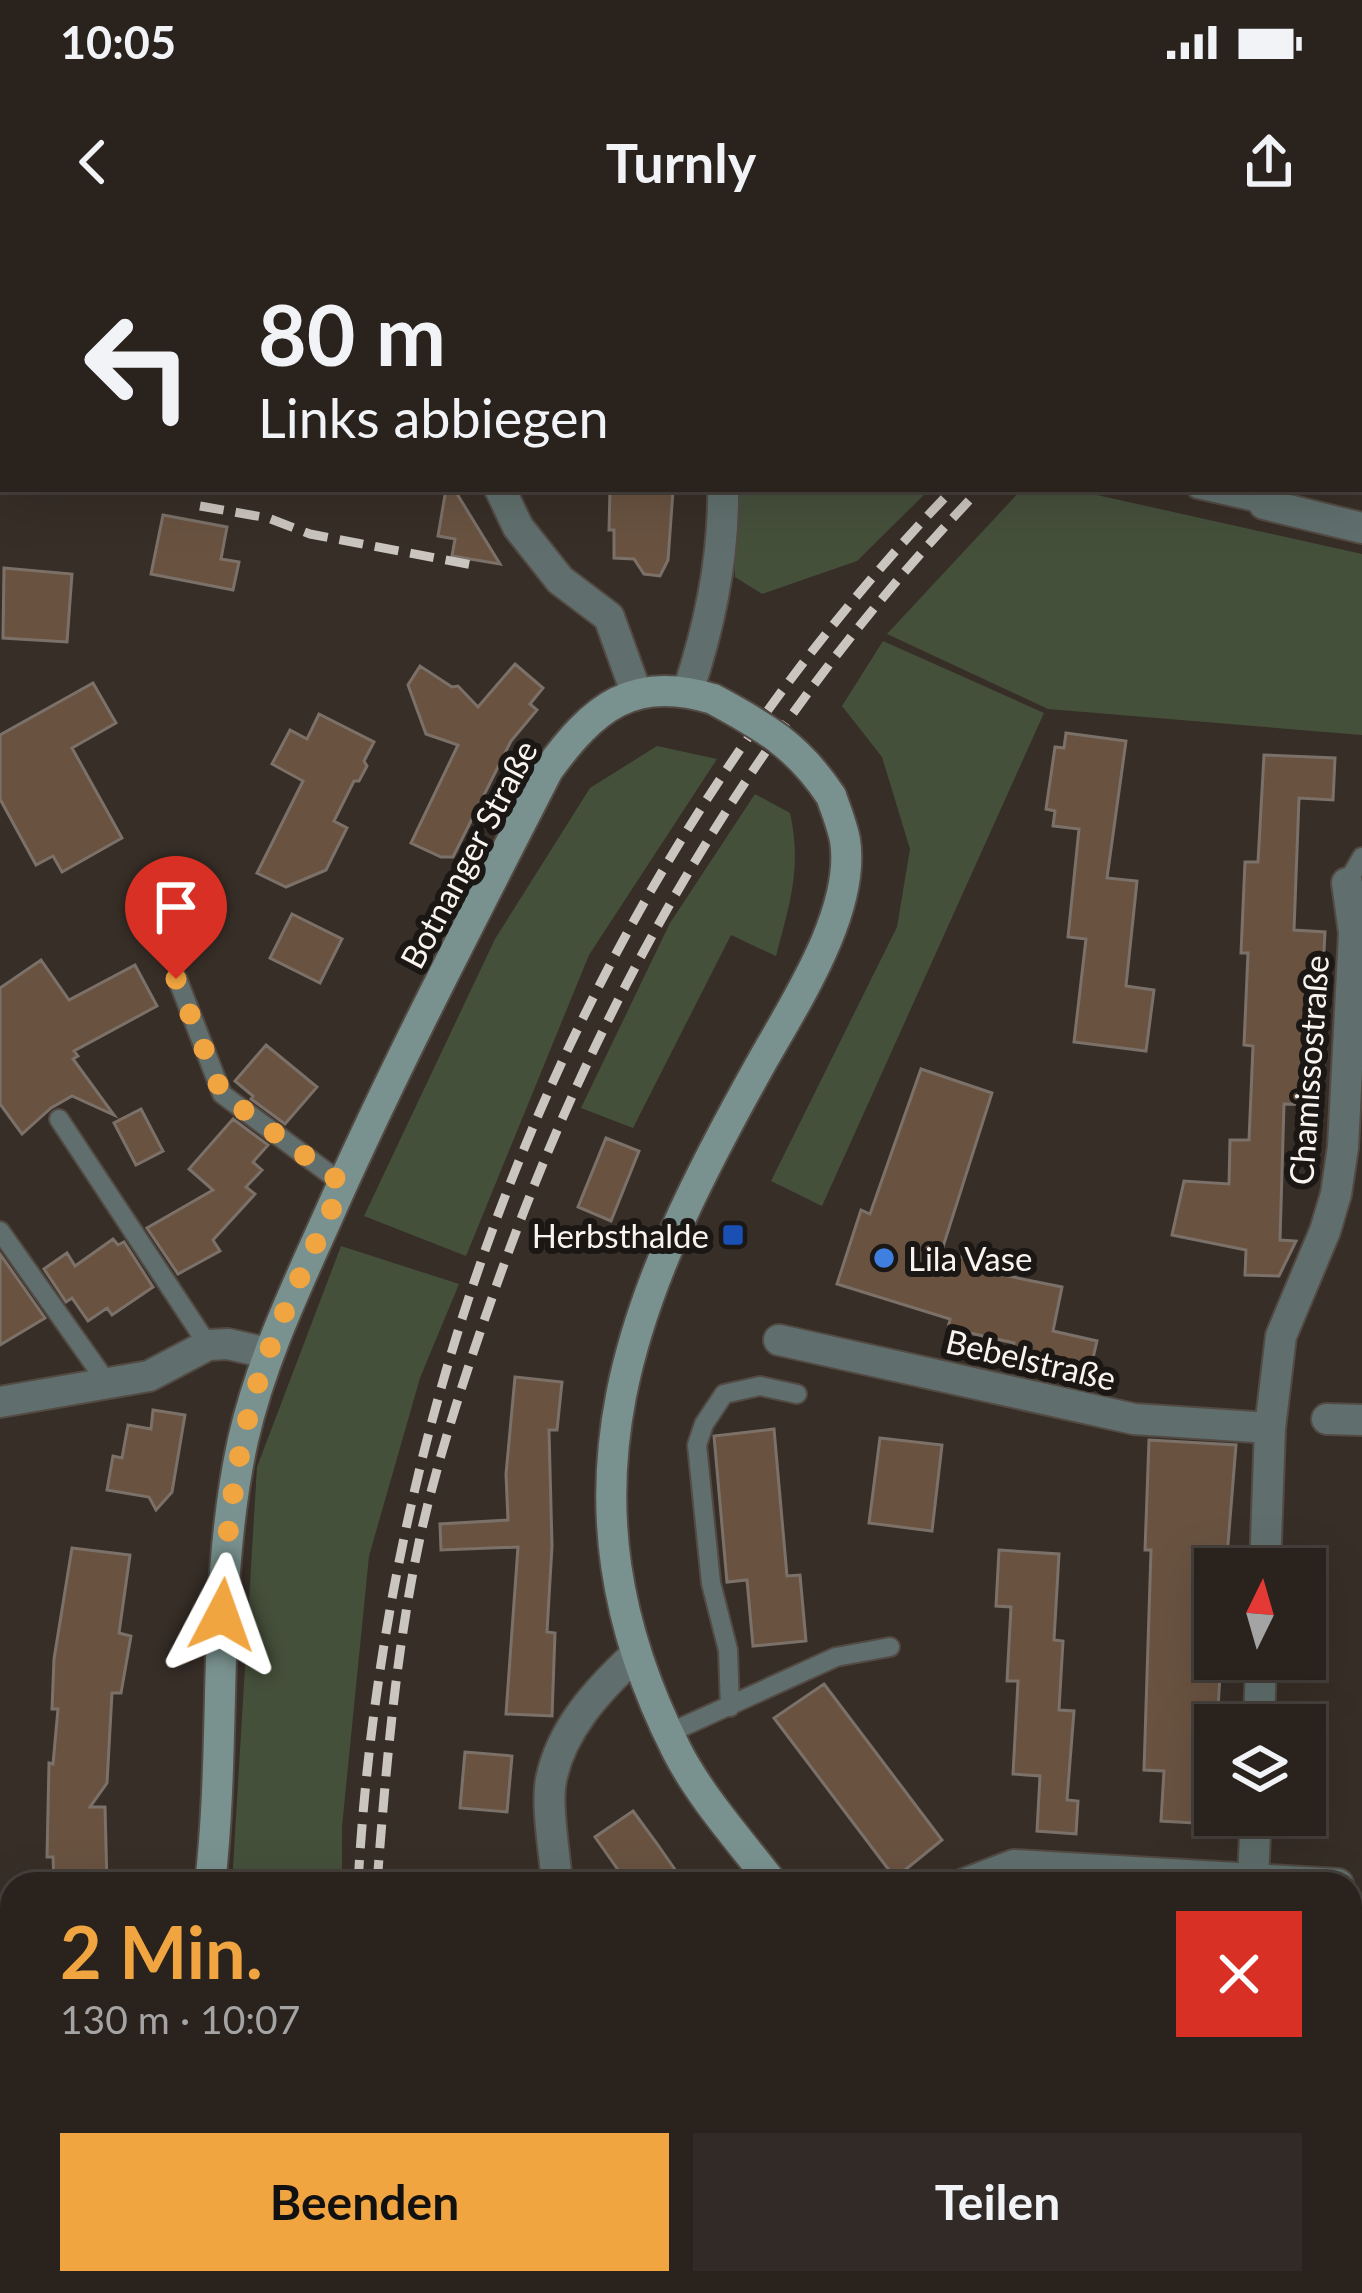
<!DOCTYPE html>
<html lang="de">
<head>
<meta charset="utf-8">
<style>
	:root { --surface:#29221d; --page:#312a26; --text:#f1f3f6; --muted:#a5a4a4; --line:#453f3b; --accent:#f1a540 }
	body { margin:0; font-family:Lato,sans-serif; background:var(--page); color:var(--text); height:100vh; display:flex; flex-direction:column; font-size:45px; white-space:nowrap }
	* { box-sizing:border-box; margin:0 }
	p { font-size:39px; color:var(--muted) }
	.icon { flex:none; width:66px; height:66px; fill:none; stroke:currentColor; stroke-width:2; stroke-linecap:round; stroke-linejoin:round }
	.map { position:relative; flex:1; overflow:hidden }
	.sheet { position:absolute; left:0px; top:1632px; width:1362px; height:423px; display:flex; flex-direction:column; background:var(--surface); border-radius:36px 36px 0 0; box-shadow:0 12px 48px #0002,0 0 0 3px var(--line) }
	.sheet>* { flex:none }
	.top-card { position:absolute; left:0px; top:0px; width:1362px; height:252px; box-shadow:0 12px 48px #0002,0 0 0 3px var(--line); background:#29221d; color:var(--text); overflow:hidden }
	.needle { width:78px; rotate:5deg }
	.tools { position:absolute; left:1194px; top:1308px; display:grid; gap:24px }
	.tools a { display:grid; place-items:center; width:132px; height:132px; border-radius:0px; background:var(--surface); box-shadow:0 12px 48px #0002,0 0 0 3px var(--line); font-size:60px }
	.pin { position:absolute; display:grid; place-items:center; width:102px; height:102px; color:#fff; margin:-123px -51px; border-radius:50% 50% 50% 0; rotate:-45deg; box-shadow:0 0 12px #0007 }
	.pin .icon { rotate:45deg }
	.me { position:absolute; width:132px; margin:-66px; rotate:4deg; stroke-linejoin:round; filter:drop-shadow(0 0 9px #0008) }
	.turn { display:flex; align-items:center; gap:42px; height:252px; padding:0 60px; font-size:54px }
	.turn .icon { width:156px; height:156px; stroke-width:2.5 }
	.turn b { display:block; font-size:84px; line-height:102px }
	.round { display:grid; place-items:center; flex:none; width:126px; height:126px; border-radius:0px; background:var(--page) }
	.headline { display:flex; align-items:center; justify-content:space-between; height:204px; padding:0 60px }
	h1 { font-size:72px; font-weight:700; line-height:90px; color:var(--accent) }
	.button { display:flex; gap:24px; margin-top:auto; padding:24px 60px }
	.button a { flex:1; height:138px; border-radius:0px; background:var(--accent); color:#111; font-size:48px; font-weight:700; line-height:138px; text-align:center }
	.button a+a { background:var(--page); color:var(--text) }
	.status { display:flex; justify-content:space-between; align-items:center; height:84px; padding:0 60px; background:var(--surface); direction:ltr }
	.status svg { height:33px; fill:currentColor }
	header { display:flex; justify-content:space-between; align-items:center; height:156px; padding:0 60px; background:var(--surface); font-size:54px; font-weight:700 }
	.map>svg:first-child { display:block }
	.green { fill:#45503b }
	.building { fill:#695240; stroke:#7b7169; stroke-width:3 }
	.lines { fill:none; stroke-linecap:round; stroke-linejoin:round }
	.lane-casing { stroke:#524a43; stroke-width:22 }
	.street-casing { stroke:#524a43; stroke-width:34 }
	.secondary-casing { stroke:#524a43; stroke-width:34 }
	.lane { stroke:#606f6d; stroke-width:18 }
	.street { stroke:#606f6d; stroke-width:30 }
	.secondary { stroke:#79928f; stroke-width:30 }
	.rail { stroke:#cbc5bf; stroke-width:9; stroke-dasharray:24 12; stroke-linecap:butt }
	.secondary-bridge-casing { stroke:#524a43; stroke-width:34; stroke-linecap:butt }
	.secondary-bridge { stroke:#79928f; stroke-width:30 }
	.route { stroke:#f1a540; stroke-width:21; stroke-dasharray:0 37.8 }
	.transit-dot { fill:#1a4fb4; stroke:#1b1714; stroke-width:4.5 }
	.shop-dot { fill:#3f7fe0; stroke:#1b1714; stroke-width:4.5 }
	.labels { text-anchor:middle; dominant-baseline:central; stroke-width:12; stroke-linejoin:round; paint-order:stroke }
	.street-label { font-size:33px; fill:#f9f4ef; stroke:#1b1714 }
	.poi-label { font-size:33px; fill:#f9f4ef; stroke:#1b1714; text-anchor:end }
</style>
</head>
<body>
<div class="status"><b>10:05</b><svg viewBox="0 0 49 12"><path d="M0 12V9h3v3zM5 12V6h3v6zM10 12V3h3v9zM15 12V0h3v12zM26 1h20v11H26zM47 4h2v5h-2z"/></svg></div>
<header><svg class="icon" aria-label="back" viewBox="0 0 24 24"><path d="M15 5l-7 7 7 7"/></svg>Turnly<svg class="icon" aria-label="share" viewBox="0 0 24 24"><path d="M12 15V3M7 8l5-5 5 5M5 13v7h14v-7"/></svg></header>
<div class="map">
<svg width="1362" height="2053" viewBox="0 0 1362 2053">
	<rect width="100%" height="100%" fill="#372e27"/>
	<!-- green -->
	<path class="green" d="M768,0H1200L768,3Z
		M733,249H930L857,321L762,354L735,337Z
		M1022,249H1070L1362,314V495L1048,469L887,394Z
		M883,401L1044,473L822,966L771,941L897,687L910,609L882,517L842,466Z
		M657,506L717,519L589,715L466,1016L364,976L495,699L590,548Z
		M755,554L790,573C802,627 790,663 776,716L731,695L633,888L581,868L670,683Z
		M341,1006L459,1044L420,1138L369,1316L342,1587V1644H232L257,1227Z
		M1362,1934V2053H1335L1331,2043H1350V1944Z"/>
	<!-- building -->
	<path class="building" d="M446,249H454L500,324L452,316L455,299L438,296Z
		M610,249L673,251L668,320L660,336L644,334L634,319L614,318V290H609Z
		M163,275L227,287L221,319L239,322L233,350L151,334Z
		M4,328L72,334L67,402L3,398Z
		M515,424L543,448L530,464L537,470L511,501L453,617H441L411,603L458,505L426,494L408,445L420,426L452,447L458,446L478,467Z
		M93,443L116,483L72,508L122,598L62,632L53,616L36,625L0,559V495Z
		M319,474L374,502L364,521L367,526L359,541H354L334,581L347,588L326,630L286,647L257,633L303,541L272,524L290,490L307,499Z
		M1066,493L1126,501L1107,638L1137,641L1126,746L1154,750L1146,811L1074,802L1086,699L1068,697L1079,589L1053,586L1055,571L1046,569L1055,507L1064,508Z
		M1264,515L1335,518L1333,560L1299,558L1294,690L1325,692L1322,748H1327L1322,865L1284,864L1280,1000L1296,1001L1279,1036L1245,1035L1246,1010L1172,995L1184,941L1229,944L1230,900H1249L1253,806L1244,805L1248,713H1241L1245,622H1258Z
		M198,630L219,675L209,679L212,685L157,710L139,659Z
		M292,674L342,699L320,743L270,718Z
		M41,720L69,760L135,725L157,766L74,811L78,816L73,819L114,875L72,856L51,868L22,894L0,864V748Z
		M266,805L317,847L285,884L251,859L253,856L235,841Z
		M921,829L992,853L941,1013L985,1022L983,1031L1062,1047L1053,1091L1097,1101L1089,1135L1011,1119L1014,1103L948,1088L950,1079L837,1044L861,970L870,974Z
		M141,869L163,911L136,925L114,883Z
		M233,879L268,905L253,922L262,930L246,947L255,954L213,1000L220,1011L178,1034L147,988L213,950L189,929Z
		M606,898L639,911L611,981L578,967Z
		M113,999L118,1005L124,1002L153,1047L112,1075L107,1068L88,1081L72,1058L66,1062L44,1029L67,1013L75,1026Z
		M0,1014L45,1078L0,1105Z
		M515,1137L562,1142L557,1190H549L552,1306L547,1392L555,1393L552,1476L506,1474L518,1307L441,1310L440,1284L508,1280L506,1234Z
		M153,1170L185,1175L172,1252L156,1270L149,1257L107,1250L113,1216L122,1218L128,1185L151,1189Z
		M774,1189L787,1336L800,1335L806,1401L753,1406L747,1340L727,1342L714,1196Z
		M880,1198L942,1205L932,1291L869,1283Z
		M1149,1200L1236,1205L1226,1329H1215V1419H1221L1211,1584L1161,1581L1164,1531L1144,1530L1151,1310H1145Z
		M72,1308L130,1315L119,1393L131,1396L121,1453H112L107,1543L90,1567H105L107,1644H54L53,1617H47L49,1523L53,1524L58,1469H52L54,1419Z
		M999,1310L1059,1314L1054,1400L1063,1401L1059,1470L1074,1471L1067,1560L1078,1561L1076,1594L1037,1591L1040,1536L1013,1534L1018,1441H1007L1011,1367L996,1366Z
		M824,1444L942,1600L895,1638L774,1478Z
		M465,1512L512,1516L507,1572L460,1568Z
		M633,1571L658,1605L685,1644H628L595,1597Z"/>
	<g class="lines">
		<!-- lane casing -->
		<g class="lane-casing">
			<path id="lane" d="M896,3L899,0
				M1197,249L1264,264
				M1347,643L1362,617
				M177,738L222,854L343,944
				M59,879L208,1105
				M0,991L108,1144
				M730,1467L728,1410L711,1343L697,1205L704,1184L724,1154L760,1146L797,1154
				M669,1493L836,1417L890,1407"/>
		</g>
		<!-- street casing -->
		<g class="street-casing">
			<path id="street" d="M422,0L423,3
				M759,3L760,0
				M500,249L518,287L560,340L609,377L636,452
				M1264,264L1362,288
				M688,451C710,385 724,319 723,249
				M779,1100L1134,1179L1270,1188
				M0,1162L149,1136L208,1105L228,1104L268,1113
				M1327,1179L1362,1180
				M1265,1329L1270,1188L1281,1096L1325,991L1336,954L1343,907L1354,693L1347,643
				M1259,1485L1261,1419
				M1253,1637L1256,1575
				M557,1644C555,1614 546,1568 551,1540C561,1489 598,1450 634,1416
				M964,1644L1014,1625L1338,1644
				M605,2043L607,2053"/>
		</g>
		<!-- secondary casing -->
		<g class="secondary-casing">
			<path id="secondary" d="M210,1644C227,1496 211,1346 243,1200C262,1116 300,1040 334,963C400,816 475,673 548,530C593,468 633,434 713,459
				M773,1644C741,1602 701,1558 677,1511C545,1250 631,1055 764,818C797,760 856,669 845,600C842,585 836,570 831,556
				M0,1856L12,1859
				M1350,1884L1362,1879
				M1285,2043L1288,2053
				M933,2053L935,2043"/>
		</g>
		<!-- lane -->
		<use href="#lane" class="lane"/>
		<!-- street -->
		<use href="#street" class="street"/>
		<!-- secondary -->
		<use href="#secondary" class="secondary"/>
		<!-- rail -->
		<path class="rail" d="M1220,3L1223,0
			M1254,3L1258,0
			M200,266L268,278L310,294L472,325
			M358,1644C387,1126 591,624 953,249
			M377,1644C386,1527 396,1407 421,1293C439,1214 465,1135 492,1058C598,753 756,483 980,249
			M373,2043L374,2053
			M393,2043L394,2053"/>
		<!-- secondary-bridge casing -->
		<g class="secondary-bridge-casing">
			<path id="secondary-bridge" d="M713,459C765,487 798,506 831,556"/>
		</g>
		<!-- secondary-bridge -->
		<use href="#secondary-bridge" class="secondary-bridge"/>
	</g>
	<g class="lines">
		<!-- route -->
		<path class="route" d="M176,739L222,854L343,944C318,1000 290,1055 268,1113C237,1196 226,1287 222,1375"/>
	</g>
	<!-- markers -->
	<rect class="transit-dot" x="721" y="983" width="24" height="24" rx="6"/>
	<circle class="shop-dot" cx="884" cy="1018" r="12"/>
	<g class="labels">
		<!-- street labels -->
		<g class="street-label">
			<text transform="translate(468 614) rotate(-62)">Botnanger Straße</text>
			<text transform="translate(1308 830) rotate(-86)">Chamissostraße</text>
			<text transform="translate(1031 1119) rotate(13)">Bebelstraße</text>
		</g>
		<!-- poi labels -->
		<g class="poi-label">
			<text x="709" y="995">Herbsthalde</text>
			<text x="908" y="1018" text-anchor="start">Lila Vase</text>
		</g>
	</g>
</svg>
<div class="tools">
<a><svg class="needle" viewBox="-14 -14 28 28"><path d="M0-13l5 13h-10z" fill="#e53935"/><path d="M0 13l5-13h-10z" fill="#a5a4a4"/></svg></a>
<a><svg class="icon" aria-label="layers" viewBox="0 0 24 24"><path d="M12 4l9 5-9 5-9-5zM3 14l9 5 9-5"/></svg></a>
</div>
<div class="pin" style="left:176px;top:739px;background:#d93025"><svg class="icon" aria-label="arrive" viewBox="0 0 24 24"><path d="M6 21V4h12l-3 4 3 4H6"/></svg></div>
<svg class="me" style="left:222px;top:1375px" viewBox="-20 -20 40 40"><path d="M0-17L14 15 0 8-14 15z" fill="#f1a540" stroke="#fff" stroke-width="4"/></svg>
<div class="top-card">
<div class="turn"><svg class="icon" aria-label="left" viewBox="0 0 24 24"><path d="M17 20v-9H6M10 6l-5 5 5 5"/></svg><div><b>80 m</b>Links abbiegen</div></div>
</div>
<section class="sheet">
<div class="headline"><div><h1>2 Min.</h1><p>130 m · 10:07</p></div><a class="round" style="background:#d93025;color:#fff"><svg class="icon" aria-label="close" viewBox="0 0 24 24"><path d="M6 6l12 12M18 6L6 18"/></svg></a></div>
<div class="button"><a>Beenden</a><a>Teilen</a></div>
</section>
</div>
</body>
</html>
